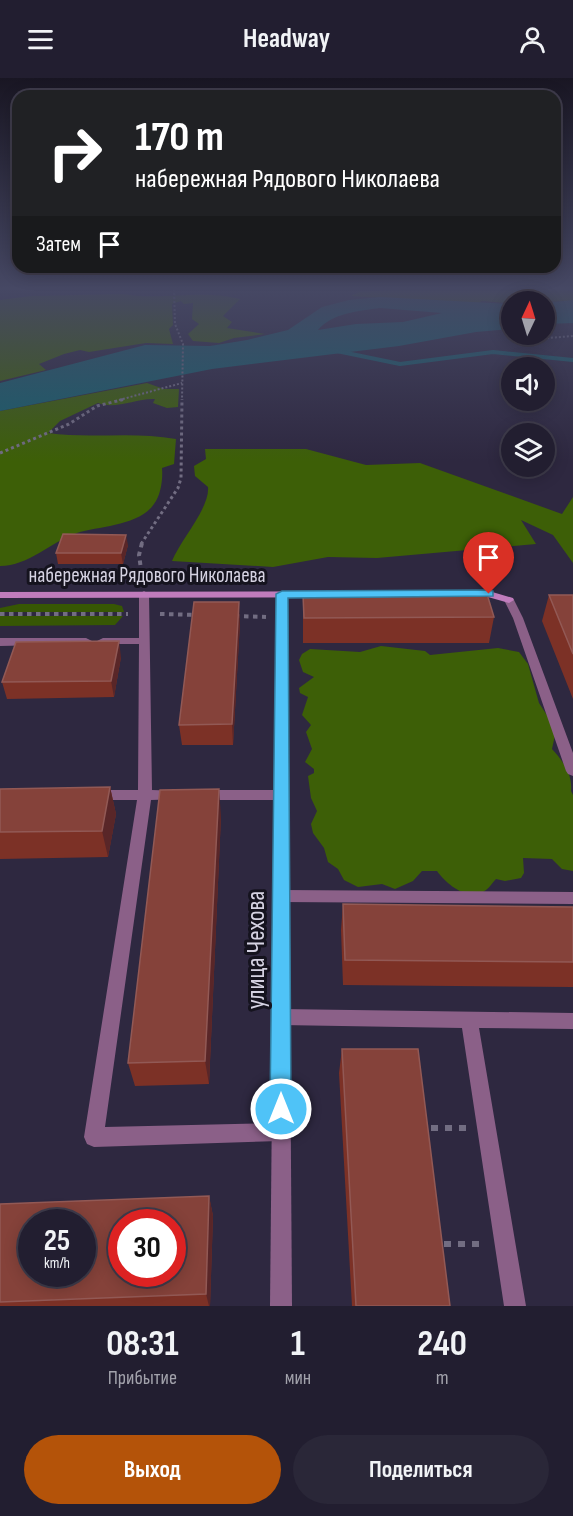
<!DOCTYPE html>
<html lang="ru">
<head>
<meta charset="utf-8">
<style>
	:root { --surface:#221e30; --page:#2a2738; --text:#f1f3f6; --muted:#a2a2ab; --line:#3f3c4c; --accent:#b45309 }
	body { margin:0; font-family:"Sofia Sans Condensed",sans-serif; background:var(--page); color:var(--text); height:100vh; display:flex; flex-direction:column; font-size:22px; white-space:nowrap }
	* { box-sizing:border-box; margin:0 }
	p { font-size:20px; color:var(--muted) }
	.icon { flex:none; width:33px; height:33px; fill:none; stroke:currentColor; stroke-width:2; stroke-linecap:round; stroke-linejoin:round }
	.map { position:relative; height:1228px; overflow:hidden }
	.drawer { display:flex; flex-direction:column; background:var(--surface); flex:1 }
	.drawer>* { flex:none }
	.banner { position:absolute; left:12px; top:12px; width:549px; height:183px; border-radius:18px; box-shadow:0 3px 15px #0003,0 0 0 2px var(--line); background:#202124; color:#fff; overflow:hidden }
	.needle { width:39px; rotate:4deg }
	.buttons { position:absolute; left:501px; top:213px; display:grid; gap:12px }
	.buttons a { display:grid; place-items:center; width:54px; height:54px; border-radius:50%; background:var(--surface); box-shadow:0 3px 15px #0003,0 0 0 2px var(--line); font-size:30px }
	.speed { position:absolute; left:18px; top:1131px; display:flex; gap:12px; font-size:30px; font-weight:700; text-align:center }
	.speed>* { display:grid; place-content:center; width:78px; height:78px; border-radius:50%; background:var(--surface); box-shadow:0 3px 15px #0003,0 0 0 2px var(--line); line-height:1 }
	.speed small { font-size:15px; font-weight:400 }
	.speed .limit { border:9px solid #d22; background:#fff; color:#111 }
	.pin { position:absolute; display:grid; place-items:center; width:51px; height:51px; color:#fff; margin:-62px -26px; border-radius:50% 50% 50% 0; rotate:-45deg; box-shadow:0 0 6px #0007 }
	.pin .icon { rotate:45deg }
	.me { position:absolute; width:66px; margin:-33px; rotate:0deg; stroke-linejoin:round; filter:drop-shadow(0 0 4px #0008) }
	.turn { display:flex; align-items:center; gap:21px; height:126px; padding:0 24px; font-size:27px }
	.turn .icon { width:78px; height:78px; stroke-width:2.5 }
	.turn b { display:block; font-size:42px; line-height:51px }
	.then { display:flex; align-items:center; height:57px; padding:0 24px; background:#0003; gap:12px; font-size:22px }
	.eta { display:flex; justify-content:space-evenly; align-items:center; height:102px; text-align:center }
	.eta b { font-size:36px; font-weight:700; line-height:42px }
	.primary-button { display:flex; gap:12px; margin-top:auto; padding:12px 24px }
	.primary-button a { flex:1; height:69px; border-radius:36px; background:var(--accent); color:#fff; font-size:24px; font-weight:700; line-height:69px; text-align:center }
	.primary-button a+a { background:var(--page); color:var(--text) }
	header { display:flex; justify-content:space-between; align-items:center; height:78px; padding:0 24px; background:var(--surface); font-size:27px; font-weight:700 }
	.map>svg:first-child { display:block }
	.green { fill:#375704 }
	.forest { fill:#3d5f07 }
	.water { fill:#175e6a; fill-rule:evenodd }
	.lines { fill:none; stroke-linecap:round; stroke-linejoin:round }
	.stream { stroke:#175e6a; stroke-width:4 }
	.path-far3 { stroke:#726d82; stroke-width:2; stroke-dasharray:2 2; stroke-linecap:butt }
	.path-far2 { stroke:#726d82; stroke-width:3; stroke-dasharray:3 3; stroke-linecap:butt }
	.path-far1 { stroke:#726d82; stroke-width:4; stroke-dasharray:4.5 4.5; stroke-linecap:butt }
	.path { stroke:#726d82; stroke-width:6; stroke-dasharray:7 7; stroke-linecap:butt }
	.lane { fill:#8b6088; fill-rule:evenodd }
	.street { fill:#8b6088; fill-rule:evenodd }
	.secondary { fill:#c07cbc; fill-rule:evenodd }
	.wall { fill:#7c3126 }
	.shaded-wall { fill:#592628 }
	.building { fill:#85423a; stroke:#925955; stroke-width:1.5; fill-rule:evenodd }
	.route { fill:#4fc3f7; stroke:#337fa1; stroke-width:1.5 }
	.labels { text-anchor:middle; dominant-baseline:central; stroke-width:6; stroke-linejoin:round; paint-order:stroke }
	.street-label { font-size:21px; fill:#d5d2e2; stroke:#15131e }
	.near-street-label { font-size:26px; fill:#d5d2e2; stroke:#15131e }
</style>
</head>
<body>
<header><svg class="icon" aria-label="menu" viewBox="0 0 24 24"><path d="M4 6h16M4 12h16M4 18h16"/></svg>Headway<svg class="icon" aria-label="person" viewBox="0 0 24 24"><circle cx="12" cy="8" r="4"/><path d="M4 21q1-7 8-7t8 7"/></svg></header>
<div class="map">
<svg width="573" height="1228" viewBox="0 0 573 1228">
	<rect width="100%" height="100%" fill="#2e2840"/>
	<!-- green -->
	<path class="green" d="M19,526H114L122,528L124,534H0V530Z
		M0,538H123L115,547L0,548Z"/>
	<!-- forest -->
	<path class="forest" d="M403,211H563L573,214V223L507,225L482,223L476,226L351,218L359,214Z
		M123,216C161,223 201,211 240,221L223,238L232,244L227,250L265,256L234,260L219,265L193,263L188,256L199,246L192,241L193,225L184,226L181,223L172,226L173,247L169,251L173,266L146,265L89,274L80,272L64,276L39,286L46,292L0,303V222L31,218Z
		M147,305L164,311H179L178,329L167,330L153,325L155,321C136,320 116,332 98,325L60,343L48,355C90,361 134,353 176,361L174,386L162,390C163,401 161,417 154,426C139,448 99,448 77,455C50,464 29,488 0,488V333Z
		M205,371H306L366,387L420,385L562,436L573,419V485L553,457L521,442L536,466L377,480L328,479L273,489L172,483C181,461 210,430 208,409L195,398L194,388L206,381Z
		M381,568L425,573L430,577L498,570L519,574L528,586L539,625L550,642L555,657L552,671C562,682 573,696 571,713L573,717V793L562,791L552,781L523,780L524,795L521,800L505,803L496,801C493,804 490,809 486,812C469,825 446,806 437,793H422L413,803L395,811L382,806L358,809L344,802L338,791L328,784L324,770L313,755L311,746L317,733L311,720L308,698L314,695V691L305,684L312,671L306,654L311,647L302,637L308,619L300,615L299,610L314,599L303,594L299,582L302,576L310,571L360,574Z"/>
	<!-- water -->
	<path class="water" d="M380,219L511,226V251L476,254L399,268L212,291L0,333V305L145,267L210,268L247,262L288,252L322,229L349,222ZM380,230L442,235L403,244L356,246L318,252C332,235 359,233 380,230Z
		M573,222V245L545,246V225Z"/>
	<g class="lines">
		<!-- stream -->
		<path class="stream" d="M327,271L400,286L493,274L573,282"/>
		<!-- path-far3 -->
		<path class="path-far3" d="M174,211L175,246L183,266L182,322
			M523,262L573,258
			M119,322L182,305"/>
		<!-- path-far2 -->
		<path class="path-far2" d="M0,375L69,346L97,328L125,321
			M141,466L178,410L181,400L182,321"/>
		<!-- path-far1 -->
		<path class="path-far1" d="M142,465L139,477L143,505
			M0,536H128
			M160,536L197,537
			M235,538L266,539"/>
		<!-- path -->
		<path class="path" d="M431,1050H466
			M444,1166H485"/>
		<!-- lane -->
		<path class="lane" d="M144,513L149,516L152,712L181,713L183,717L181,721L151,722L105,1049L280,1045L287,1047L289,1054L287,1061L280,1063L94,1069L87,1066L84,1059L137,722H97L92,721L90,717L92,713L97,712H138L139,566H103L97,563L103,560H139V516Z
			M509,519L514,522L523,540L573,675V698L568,696L566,693L513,540L504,522Z
			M0,560H86L92,563L86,566L0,568Z
			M205,712H282L287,713L289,717L287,721L282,722H205L200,721L198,717L200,713Z
			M281,812L573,814V826L281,824L276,823L273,818L276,813Z
			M281,931L573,935V951L479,950L526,1228H504L462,950L281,947L275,945L272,939L275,933Z"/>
		<!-- street -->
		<path class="street" d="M282,513L287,516L292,1228H270L277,516Z"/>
		<!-- secondary -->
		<path class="secondary" d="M489,513L513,520L514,522L509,525L488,519L0,520V514Z"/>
	</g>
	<!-- wall -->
	<path class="wall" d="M128,467L123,486H58L56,475Z
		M303,517L494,539L489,565H303Z
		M549,517H573V621L542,543Z
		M240,544L233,667H182L179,647Z
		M121,579L114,619L7,621L2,604Z
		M110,709L116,736L108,779L0,781V711Z
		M221,738L209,1006L135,1008L128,985Z
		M343,826L573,829V909L343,907L341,852Z
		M342,971L450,1228H352L339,995Z
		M209,1118L213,1138L210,1228H0V1126Z"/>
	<!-- shaded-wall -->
	<path class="shaded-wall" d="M126,457L128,467L123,486L121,475Z
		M239,524L240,544L233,667L232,646Z
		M119,563L121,579L114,619L111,603Z
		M110,709L116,736L108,779L102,753Z
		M219,711L221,738L209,1006L205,983Z
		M209,1118L213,1138L210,1228H209L206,1216Z"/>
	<!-- building -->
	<path class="building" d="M63,456L126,457L121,475H56Z
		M487,516L494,539L304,540L303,517Z
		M549,517H573V576Z
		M194,524H239L232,646L179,647Z
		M119,563L111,603L2,604L16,564Z
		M110,709L102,753L0,754V711Z
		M219,711L205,983L128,985L160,712Z
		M343,826L573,829V884L345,882Z
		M342,971H418L450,1228H356Z
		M209,1118L206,1216L0,1224V1126ZM32,1144H82V1196H32ZM122,1144H172V1196H122Z"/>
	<!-- sky -->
	<linearGradient id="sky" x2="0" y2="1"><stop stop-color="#191623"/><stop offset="0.55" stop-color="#464864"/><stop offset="1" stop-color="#464864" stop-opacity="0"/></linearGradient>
	<rect width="573" height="383" fill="url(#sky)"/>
	<!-- route -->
	<path class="route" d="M489,512L493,513V518L288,520L291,1031L288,1039L281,1042L273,1039L270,1031L276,516L282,513Z"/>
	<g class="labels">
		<!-- street labels -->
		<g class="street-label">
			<text x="147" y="497">набережная Рядового Николаева</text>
		</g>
		<!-- near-street labels -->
		<g class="near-street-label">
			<text transform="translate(256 872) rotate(-90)">улица Чехова</text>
		</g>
	</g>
</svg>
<div class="buttons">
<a><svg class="needle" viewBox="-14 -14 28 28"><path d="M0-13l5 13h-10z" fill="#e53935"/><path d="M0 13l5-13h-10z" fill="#a2a2ab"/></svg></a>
<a><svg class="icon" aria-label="sound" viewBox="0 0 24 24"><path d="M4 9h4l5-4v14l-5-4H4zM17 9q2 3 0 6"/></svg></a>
<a><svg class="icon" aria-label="layers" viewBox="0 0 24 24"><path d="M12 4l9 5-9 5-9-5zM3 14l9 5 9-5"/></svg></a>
</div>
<div class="speed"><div>25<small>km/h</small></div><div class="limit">30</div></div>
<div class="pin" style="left:489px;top:516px;background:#d93025"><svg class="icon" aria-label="arrive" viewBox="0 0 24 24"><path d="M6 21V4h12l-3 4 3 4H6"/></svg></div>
<svg class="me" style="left:281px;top:1031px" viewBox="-20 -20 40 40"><circle r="17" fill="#4fc3f7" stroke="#fff" stroke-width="3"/><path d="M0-11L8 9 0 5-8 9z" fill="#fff"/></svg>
<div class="banner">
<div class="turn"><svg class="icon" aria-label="right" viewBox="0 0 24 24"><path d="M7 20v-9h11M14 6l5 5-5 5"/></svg><div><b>170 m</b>набережная Рядового Николаева</div></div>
<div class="then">Затем<svg class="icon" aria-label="arrive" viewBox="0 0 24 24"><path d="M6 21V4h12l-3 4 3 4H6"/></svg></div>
</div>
</div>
<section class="drawer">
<div class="eta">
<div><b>08:31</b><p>Прибытие</p></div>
<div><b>1</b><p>мин</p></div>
<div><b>240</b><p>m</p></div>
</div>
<div class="primary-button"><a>Выход</a><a>Поделиться</a></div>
</section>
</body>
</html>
